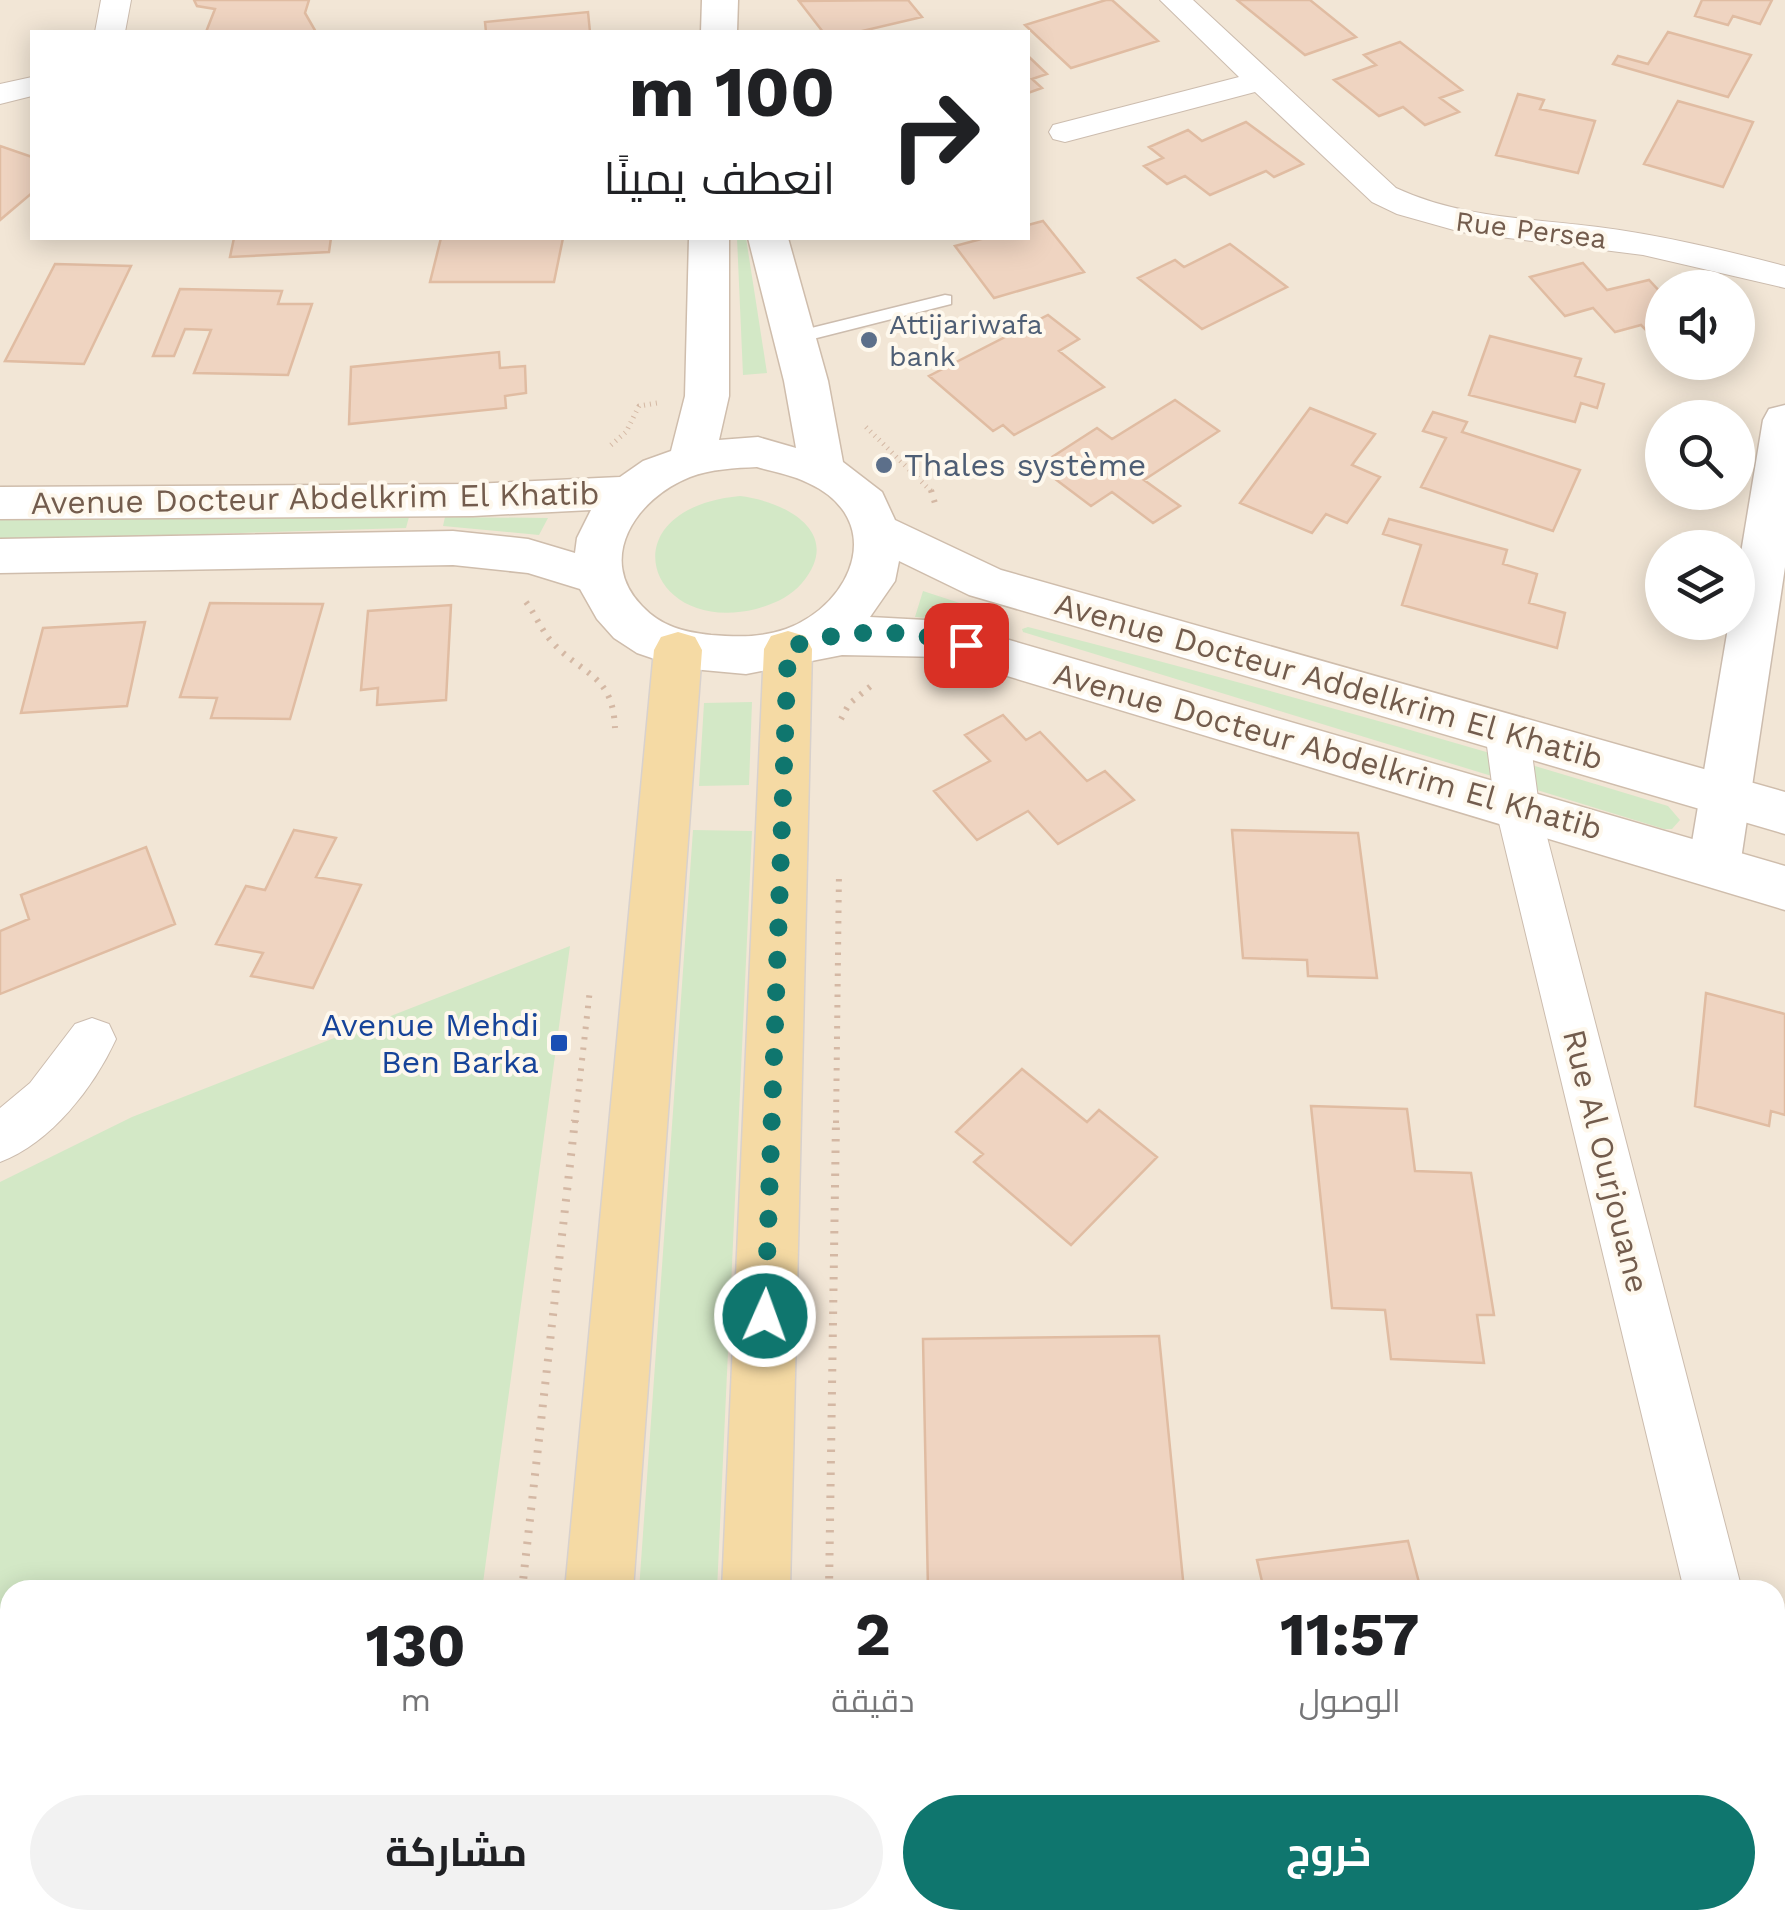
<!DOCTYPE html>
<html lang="ar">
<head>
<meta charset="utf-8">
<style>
	:root { --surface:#fff; --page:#f2f2f2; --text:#202124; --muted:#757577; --accent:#0f766e }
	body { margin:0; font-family:"Work Sans",Cairo,sans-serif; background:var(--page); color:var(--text); direction:rtl; height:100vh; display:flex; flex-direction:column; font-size:38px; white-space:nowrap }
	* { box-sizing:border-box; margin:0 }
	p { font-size:32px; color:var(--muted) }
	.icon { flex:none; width:55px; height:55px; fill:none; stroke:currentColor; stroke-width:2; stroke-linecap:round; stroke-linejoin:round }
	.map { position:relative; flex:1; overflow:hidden; direction:ltr }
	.drawer { position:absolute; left:0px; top:1580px; width:1785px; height:350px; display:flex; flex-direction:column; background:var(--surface); border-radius:30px 30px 0 0; box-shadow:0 5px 25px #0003; direction:rtl }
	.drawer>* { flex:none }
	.hud { position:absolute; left:30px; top:30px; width:1000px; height:210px; border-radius:0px; box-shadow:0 5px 25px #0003; direction:rtl; background:#fff; color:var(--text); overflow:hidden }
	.tools { position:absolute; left:1645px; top:270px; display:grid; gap:20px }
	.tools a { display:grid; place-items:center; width:110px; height:110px; border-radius:50%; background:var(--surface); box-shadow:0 5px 25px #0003; font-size:50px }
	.pin { position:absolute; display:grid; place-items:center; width:85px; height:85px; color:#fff; margin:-42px; border-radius:20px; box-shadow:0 5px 15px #0006 }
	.me { position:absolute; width:110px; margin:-55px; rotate:2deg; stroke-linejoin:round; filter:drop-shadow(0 0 8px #0008) }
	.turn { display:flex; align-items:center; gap:35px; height:210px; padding:0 30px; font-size:45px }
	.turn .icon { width:130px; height:130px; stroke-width:2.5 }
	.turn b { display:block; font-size:70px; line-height:85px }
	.eta { display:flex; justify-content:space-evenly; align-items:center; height:170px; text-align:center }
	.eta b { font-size:60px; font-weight:700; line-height:70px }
	.primary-button { display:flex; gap:20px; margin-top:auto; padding:20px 30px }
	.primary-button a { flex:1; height:115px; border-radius:60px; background:var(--accent); color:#fff; font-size:40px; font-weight:700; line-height:115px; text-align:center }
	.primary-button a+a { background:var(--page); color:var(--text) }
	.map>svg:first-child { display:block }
	.residential { fill:#f2e6d6; fill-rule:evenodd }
	.green { fill:#d3e8c6 }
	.building { fill:#efd4c1; stroke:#e0bca2; stroke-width:2.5 }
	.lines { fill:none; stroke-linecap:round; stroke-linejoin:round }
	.service-casing { stroke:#ccbcae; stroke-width:3 }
	.minor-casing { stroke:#ccbcae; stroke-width:2 }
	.tertiary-casing { stroke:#ccbcae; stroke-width:3 }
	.secondary-casing { stroke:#cfbdac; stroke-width:3 }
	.primary-casing { stroke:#d8d1cd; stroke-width:3 }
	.path-far2 { stroke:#d4b8a4; stroke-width:5; stroke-dasharray:1 5; stroke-linecap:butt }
	.path-far1 { stroke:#d4b8a4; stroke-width:6; stroke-dasharray:2.5 8; stroke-linecap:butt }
	.path { stroke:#d4b8a4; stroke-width:8; stroke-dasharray:2.5 9; stroke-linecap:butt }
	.service { fill:#fff; fill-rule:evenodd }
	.minor { fill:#fff; fill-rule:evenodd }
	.tertiary { fill:#fff; fill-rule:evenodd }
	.secondary { fill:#fff; fill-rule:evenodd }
	.primary { fill:#f5daa4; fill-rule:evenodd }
	.route { stroke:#0f766e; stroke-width:18; stroke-dasharray:0 32.4 }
	.service-dot { fill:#5c6f8a; stroke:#fef8ed; stroke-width:4 }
	.transit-dot { fill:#1a4fb4; stroke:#fef8ed; stroke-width:4 }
	.labels { text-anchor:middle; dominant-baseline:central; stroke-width:8; stroke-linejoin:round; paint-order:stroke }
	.far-street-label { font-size:28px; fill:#735c4d; stroke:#fef8ed }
	.far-service-label { font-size:28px; fill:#4e5e75; stroke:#fef8ed; text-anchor:start }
	.service-label { font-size:32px; fill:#4e5e75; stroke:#fef8ed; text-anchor:start }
	.street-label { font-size:32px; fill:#735c4d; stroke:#fef8ed }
	.transit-label { font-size:32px; fill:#164399; stroke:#fef8ed; text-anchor:end }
</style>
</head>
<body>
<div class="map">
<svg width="1785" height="1930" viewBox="0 0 1785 1930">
	<rect width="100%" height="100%" fill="#fbf4e7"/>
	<!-- residential -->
	<path class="residential" d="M0,0H1785V1930H0ZM32,32H1028V238H32ZM1662,288H1738V362H1662ZM1662,418H1738V492H1662ZM1662,548H1738V622H1662ZM10,1590H1775V1920H10Z"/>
	<!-- green -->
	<path class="green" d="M737,238H746L767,373L743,375Z
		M740,496C784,501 845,532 802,583C790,597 774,604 756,609C647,636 605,509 740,496Z
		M409,517L406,528L0,540V520Z
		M445,517L548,518L539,535L443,526Z
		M923,591L981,610L977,621L915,617Z
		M1028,627C1243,682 1456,741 1668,806L1680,820L1672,829H1664L1023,632L1022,629Z
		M752,702L749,785L699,786L704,703Z
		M693,830L752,831L717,1590H639Z
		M570,946L482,1590H10V1920H436L435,1930H0V1182L132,1117Z"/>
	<!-- building -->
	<path class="building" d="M194,0H309L305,13L316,32H206L215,9L197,6Z
		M908,0L922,17L858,32H823L799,1Z
		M1106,0H1112L1158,41L1071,68L1025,25Z
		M1237,0H1310L1356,37L1305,55Z
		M1702,0H1772L1760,24L1733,16L1728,25L1695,16Z
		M588,12L590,32H486L485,22Z
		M1668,32L1751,55L1728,97L1613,64L1618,56L1648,64Z
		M1400,42L1462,90L1440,98L1459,112L1425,125L1403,107L1379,116L1334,80L1376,65L1364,55Z
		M1028,56L1047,74L1032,79L1042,88L1028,93Z
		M1518,94L1544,100L1540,109L1595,121L1578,173L1496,155Z
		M1678,101L1753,122L1723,187L1644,164Z
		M1246,122L1303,164L1274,177L1266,171L1210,195L1185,176L1167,184L1144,166L1163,158L1149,147L1188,130L1202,141Z
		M0,146L32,157V193L0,220Z
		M1043,221L1084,272L994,298L955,246L985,238H1028V225Z
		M234,238H331L329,252L230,257Z
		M441,238H563L554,282H430Z
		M1230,244L1287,287L1202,329L1138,278L1175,260L1184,267Z
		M1583,263L1607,290L1649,280L1662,294V346L1641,325L1615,332L1593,308L1565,316L1530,277Z
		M55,264L131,266L84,364L5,361Z
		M180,289L282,291L278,304H312L288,375L194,373L211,330L185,329L174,356H153Z
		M1048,315L1079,339L1059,351L1104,387L1014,435L1003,425L993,431L929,376Z
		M1490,336L1581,359L1575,376L1604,384L1597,408L1581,403L1575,422L1469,395Z
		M499,352L500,368L525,366L526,393L505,396L506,408L349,424L351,367Z
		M1175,400L1219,431L1144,480L1180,506L1153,523L1112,492L1091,506L1038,466L1097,428L1112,439Z
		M1310,408L1375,434L1352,465L1380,477L1347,523L1326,514L1312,533L1240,503Z
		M1433,412L1467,422L1462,432L1580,470L1553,531L1421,487L1446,438L1423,431Z
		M1389,519L1507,550L1503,564L1537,574L1529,603L1565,613L1557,648L1402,605L1421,545L1383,534Z
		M210,603L323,604L290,719L211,718L217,698L180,697Z
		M451,605L446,700L377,705L378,688L361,690L368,611Z
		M145,622L127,706L21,713L43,628Z
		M1003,715L1026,740L1040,732L1087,781L1105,771L1134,800L1058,844L1028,811L977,840L934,791L990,761L965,735Z
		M294,830L336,838L316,877L361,885L313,988L251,976L263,953L216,944L246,886L265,890Z
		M1232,830L1358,833L1377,978L1308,976L1307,960L1243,958Z
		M146,847L175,924L0,994V931L29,919L21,895Z
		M1706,993L1785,1014V1115L1771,1111L1769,1126L1695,1106Z
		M1022,1069L1087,1122L1099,1110L1157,1157L1071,1245L974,1162L983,1154L956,1132Z
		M1311,1106L1407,1109L1415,1171L1471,1173L1494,1315H1477L1484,1363L1391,1359L1385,1310L1332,1308Z
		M1159,1336L1184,1590H928L923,1339Z
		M1408,1541L1421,1590H1264L1257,1560Z
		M920,1920H1057L1064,1930H927Z"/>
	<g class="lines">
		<!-- service casing -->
		<g class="service-casing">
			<path id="service" d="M945,295L951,296V304L793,344L784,338L787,334Z"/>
		</g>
		<!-- minor casing -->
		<g class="minor-casing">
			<path id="minor" d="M101,0H131L125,32H95Z
				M1160,0H1193L1396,188C1461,218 1528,218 1598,227C1661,235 1723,250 1785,266V288L1643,255L1461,232L1397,214L1372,202L1255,92L1065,142L1053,139L1049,132L1053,125L1239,77Z
				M32,77V96L0,104V84Z
				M1507,714L1522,719L1529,731L1539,806L1742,1590H1684L1495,806L1485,731L1492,719Z
				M92,1018L109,1024L116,1039C94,1087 51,1143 0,1162V1108L30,1083L75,1024Z
				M1775,1800L1785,1804V1902L1775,1898Z"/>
		</g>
		<!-- tertiary casing -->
		<g class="tertiary-casing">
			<path id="tertiary" d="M1785,405V567L1740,866L1733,881L1714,888L1695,881L1688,866L1729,622H1738V571L1763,420L1769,409Z"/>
		</g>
		<!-- secondary casing -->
		<g class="secondary-casing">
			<path id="secondary" d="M702,0H738L737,32H701Z
				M689,238H729V396L719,440L758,437L796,448L784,381L748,238H788L828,381L843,462L882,492L895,520L1001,570L1785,792V834L969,595L899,561L895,581L870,617L944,621L1785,866V910L944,657L842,655L746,674L681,668L637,653L614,638L597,619L580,589L528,573L453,565L0,573V539L453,531L528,539L575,553L577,538L591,510L473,516L0,519V487L473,484L620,477L643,461L671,451L685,396ZM757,467C774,472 793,475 808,483C887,519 854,604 786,629C760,638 737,637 711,635C684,632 662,627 642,606C595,558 637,498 690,477C711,469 735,468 757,467Z"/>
		</g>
		<!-- primary casing -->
		<g class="primary-casing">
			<path id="primary" d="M788,631L805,636L812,649L790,1590H722L764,649L771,636Z
				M678,632L695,637L702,650L633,1590H565L654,650L661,637Z
				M534,1920H608L607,1930H533Z
				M708,1920H782V1930H708Z"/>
		</g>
		<!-- path-far2 -->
		<path class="path-far2" d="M866,427L932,492
			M611,445L626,432L639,406L657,403"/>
		<!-- path-far1 -->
		<path class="path-far1" d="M931,490L937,510
			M526,602C536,615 541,630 552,642C583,676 613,674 615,728
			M841,719L849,704L872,685
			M575,1123L590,989
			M836,1123L839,871"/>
		<!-- path -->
		<path class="path" d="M522,1590L575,1120
			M829,1590L836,1120
			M824,1920V1930
			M484,1930L485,1920"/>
		<!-- service -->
		<use href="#service" class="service"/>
		<!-- minor -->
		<use href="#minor" class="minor"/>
		<!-- tertiary -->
		<use href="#tertiary" class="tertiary"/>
		<!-- secondary -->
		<use href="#secondary" class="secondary"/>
		<!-- primary -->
		<use href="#primary" class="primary"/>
	</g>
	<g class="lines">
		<!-- route -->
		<path class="route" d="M765,1316L788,648C843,627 910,629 966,645"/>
	</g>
	<!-- markers -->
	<g class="service-dot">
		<circle cx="869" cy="340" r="10"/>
		<circle cx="884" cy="465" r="10"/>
	</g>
	<rect class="transit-dot" x="549" y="1033" width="20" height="20" rx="5"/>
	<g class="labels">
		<!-- far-street labels -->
		<g class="far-street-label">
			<text transform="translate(1531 230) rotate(7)">Rue Persea</text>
		</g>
		<!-- far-service labels -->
		<g class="far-service-label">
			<text x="889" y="324">Attijariwafa<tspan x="889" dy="32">bank</tspan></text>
		</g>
		<!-- service labels -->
		<g class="service-label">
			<text x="904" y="465">Thales système</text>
		</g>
		<!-- street labels -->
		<g class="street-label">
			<text transform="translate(315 498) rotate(-1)">Avenue Docteur Abdelkrim El Khatib</text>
			<text transform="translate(1329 681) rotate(16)">Avenue Docteur Addelkrim El Khatib</text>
			<text transform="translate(1328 751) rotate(16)">Avenue Docteur Abdelkrim El Khatib</text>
			<text transform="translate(1606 1161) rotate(76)">Rue Al Ourjouane</text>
		</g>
		<!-- transit labels -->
		<g class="transit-label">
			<text x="539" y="1025">Avenue Mehdi<tspan x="539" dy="37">Ben Barka</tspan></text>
		</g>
	</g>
</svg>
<div class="tools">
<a><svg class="icon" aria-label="sound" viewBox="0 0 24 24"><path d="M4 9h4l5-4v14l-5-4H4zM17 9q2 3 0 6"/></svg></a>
<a><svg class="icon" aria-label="search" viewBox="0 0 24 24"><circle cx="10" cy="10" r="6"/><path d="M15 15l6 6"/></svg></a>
<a><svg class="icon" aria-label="layers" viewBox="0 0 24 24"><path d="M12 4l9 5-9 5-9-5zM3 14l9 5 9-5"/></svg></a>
</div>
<div class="pin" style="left:966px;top:645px;background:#d93025"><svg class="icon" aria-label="arrive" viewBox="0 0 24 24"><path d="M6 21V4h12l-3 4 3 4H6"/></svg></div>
<svg class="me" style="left:765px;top:1316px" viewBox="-20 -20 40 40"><circle r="17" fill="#0f766e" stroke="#fff" stroke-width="3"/><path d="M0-11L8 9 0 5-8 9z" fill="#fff"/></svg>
<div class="hud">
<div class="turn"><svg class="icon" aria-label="right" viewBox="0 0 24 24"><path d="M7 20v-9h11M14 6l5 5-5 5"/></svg><div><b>100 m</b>انعطف يمينًا</div></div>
</div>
<section class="drawer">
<div class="eta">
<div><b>11:57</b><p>الوصول</p></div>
<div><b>2</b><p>دقيقة</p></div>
<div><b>130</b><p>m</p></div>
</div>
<div class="primary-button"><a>خروج</a><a>مشاركة</a></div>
</section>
</div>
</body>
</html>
